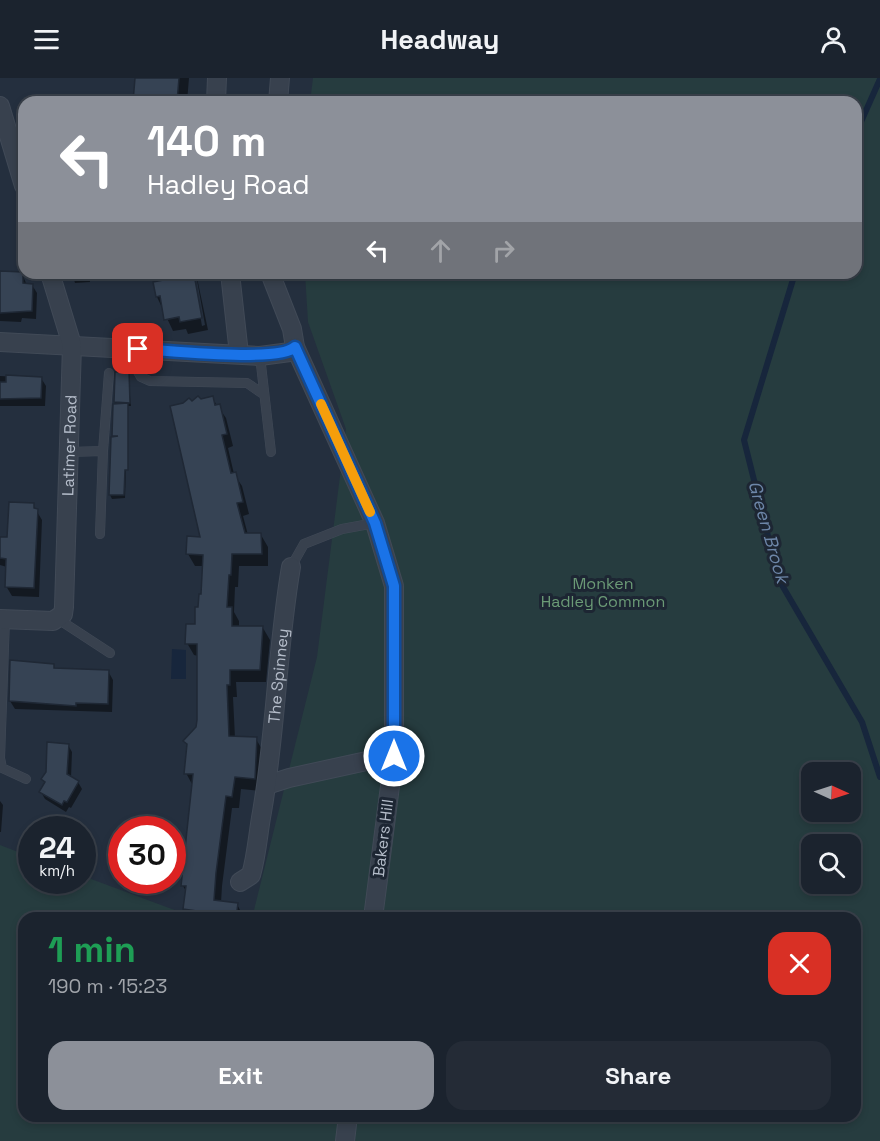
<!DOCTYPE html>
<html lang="en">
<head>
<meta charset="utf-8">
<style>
	:root { --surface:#1b232e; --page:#242b36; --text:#f1f3f6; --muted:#a0a4aa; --line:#39404a; --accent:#8c9099 }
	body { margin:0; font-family:"Space Grotesk",sans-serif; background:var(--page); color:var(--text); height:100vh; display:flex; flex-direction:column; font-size:22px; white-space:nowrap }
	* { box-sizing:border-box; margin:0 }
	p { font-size:20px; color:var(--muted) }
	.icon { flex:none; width:33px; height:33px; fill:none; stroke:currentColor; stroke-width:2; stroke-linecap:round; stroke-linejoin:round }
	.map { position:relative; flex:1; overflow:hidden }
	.panel { position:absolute; left:18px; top:834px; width:843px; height:210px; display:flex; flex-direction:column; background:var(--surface); border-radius:18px; box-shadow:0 3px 9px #0003,0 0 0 2px var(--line) }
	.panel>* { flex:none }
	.banner { position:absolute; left:18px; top:18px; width:844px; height:183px; border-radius:18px; box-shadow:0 3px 9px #0003,0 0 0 2px var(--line); background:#8c9099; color:#fff; overflow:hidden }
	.needle { width:39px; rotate:93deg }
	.fabs { position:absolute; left:801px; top:684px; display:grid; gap:12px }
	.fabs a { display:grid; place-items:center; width:60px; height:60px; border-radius:12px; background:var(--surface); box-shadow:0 3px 9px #0003,0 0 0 2px var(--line); font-size:30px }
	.speed { position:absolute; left:18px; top:738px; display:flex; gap:12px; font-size:30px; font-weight:700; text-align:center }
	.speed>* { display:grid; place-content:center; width:78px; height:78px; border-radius:50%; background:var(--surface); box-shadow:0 3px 9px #0003,0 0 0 2px var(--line); line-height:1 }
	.speed small { font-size:15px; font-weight:400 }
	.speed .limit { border:9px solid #d22; background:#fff; color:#111 }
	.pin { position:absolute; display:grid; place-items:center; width:51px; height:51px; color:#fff; margin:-26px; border-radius:12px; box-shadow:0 3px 9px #0006 }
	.me { position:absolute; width:66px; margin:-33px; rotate:0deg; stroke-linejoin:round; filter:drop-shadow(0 0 4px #0008) }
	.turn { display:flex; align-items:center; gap:21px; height:126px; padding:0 30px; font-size:27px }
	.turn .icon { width:78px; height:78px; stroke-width:2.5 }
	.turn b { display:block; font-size:42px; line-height:51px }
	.lanes { display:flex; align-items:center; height:57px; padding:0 30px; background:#0003; justify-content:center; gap:30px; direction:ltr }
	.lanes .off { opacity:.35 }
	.round { display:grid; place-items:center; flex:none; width:63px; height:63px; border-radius:18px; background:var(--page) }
	.head { display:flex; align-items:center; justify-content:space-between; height:102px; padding:0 30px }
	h1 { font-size:36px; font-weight:600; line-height:45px; color:#1e9e55 }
	.button { display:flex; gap:12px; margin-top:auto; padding:12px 30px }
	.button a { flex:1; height:69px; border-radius:18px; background:var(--accent); color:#fff; font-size:24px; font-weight:600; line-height:69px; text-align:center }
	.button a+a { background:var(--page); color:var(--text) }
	header { display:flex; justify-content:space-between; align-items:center; height:78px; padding:0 30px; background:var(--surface); font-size:27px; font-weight:600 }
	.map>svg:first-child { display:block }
	.green { fill:#263c3f; fill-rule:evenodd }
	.water { fill:#17263c }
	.shadow { fill:#0007; fill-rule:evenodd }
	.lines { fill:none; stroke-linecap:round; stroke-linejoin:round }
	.stream { stroke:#17263c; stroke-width:6 }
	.building { fill:#364354; stroke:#1f2835; stroke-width:1.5 }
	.lane-casing { stroke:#414a57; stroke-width:10 }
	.street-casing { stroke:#414a57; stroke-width:20 }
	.lane { stroke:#38414e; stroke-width:9 }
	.street { stroke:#38414e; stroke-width:18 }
	.route-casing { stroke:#114b97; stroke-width:15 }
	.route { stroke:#1a73e8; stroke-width:10 }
	.slow { stroke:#f59e0b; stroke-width:10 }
	.labels { text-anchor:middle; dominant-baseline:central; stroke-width:6; stroke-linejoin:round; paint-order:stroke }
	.street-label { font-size:16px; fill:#b4bcc9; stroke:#1d2633 }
	.park-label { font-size:16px; fill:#6b9a76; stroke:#1d2633 }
	.water-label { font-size:18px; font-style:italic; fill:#6d86a8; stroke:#1d2633 }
</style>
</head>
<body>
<header><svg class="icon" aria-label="menu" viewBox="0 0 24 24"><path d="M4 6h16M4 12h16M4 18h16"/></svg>Headway<svg class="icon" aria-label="person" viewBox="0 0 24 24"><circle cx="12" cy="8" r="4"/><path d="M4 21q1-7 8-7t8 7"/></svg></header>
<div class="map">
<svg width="880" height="1063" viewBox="0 0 880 1063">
	<rect width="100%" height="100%" fill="#242f3e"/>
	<!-- green -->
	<path class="green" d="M313,0H880V1063H0V767L31,779L32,802H82L83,798L196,840H24V1038H855V840H252L317,579L346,351L308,244L305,195H856V24H310ZM812,694H850V734H812ZM812,766H850V806H812Z"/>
	<!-- water -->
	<path class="water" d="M172,571L186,572V601H171Z"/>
	<!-- shadow -->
	<path class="shadow" d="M137,0H189L187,24H134Z
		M0,195L22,196L27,207H32L37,215L36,241L22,240L21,244L0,243Z
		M72,195H89L90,204L75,205Z
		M152,195H196L208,252L188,256L186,251L173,253L157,219ZM193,198L197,202L205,247L202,248Z
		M128,295L131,328H128L125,420L112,421L110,417L115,324Z
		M0,298L41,300L46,308L45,328H0Z
		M212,320L226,340L233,368L228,370L234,396L242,408L249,436L243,438L248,457H261L268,469V488H239L238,509H235L234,534L239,543V550H263L270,562L266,604H236L237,619H233L235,660L256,661L263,673L262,713L241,711L239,730H232L222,808L221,825L237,826L244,840H190L185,831L186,813L183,808L193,708L186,695L188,669L185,663L198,650V578L194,577L187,565L196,548L203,517L204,488H195L188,476L202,460L192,325Z
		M33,427L42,442L39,519L12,518L6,508L7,489L0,487V460L8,461Z
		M53,587L55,591L108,593L113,602L112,634L15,631L10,623Z
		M68,667L72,674L71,700L78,704L82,711L71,730L69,729L66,734L45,721L41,714L45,706L43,701Z
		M0,723L3,727L1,754H0Z"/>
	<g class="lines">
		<!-- stream -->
		<path class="stream" d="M856,55L880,1
			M795,195L744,362L779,502L862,644L880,699"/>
	</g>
	<!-- building -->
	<path class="building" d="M135,0H179L177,24H133Z
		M0,193L23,194V205L33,206L32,233L0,235Z
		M194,196L202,240L180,244L179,239L164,242L160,218L156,219L153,204Z
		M129,293L130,325L114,324L115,294Z
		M6,297L42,299L41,320L0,321V304H6Z
		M198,318L201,321L213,318L215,327L220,326L227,356L222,357L231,395L236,394L243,424L237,425L245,455H261L262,476H232L231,497H229L227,529H232V548H263L260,592H230V607H227L229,658L257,659L255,701L235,699L232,719L226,718L216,795L214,822L238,825L236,840H210V835L183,831L186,808H181L193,696H184L187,666L183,663L196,649L197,642V566H185L186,546H195V529H198L199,516H201L203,477L186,476L187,458L200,459L170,328L183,325L189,320L192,323Z
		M128,325V392H125L124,417H109L111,359L118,358H112L113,326Z
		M9,424L34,425V430L38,431L34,510L5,509L6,481L0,480V459H7Z
		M10,582L54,586V590L109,592L108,626L76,625V628L9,623Z
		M47,664L69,666L67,696L79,703L67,724L64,723L62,727L39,714L45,704L41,701L46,694Z"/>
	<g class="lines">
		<!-- lane casing -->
		<g class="lane-casing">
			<path id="lane" d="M138,271L137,292L141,299L150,303L247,305L263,316
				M260,278L271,374
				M69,374L103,373
				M100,456L103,373L109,295
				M291,489L304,466L342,451L375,445
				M5,541L0,680L2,690L26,701
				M58,541L110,575"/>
		</g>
		<!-- street casing -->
		<g class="street-casing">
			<g id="street">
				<path d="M216,24L217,0"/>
				<path d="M278,24L280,0"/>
				<path d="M0,28L24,108"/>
				<path d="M230,195L239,276"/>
				<path d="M270,195L292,251L295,269L375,445L394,508V677L373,840"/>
				<path d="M0,264L260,278L290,274L295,269"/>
				<path id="s1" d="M0,541L53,543L63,536L64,529L72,267L50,195"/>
				<path d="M267,707L289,700L394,677"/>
				<path id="s2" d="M240,804L251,797C257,776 258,755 262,734C276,653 277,570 291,489"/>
				<path d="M345,1063L348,1038"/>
			</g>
		</g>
		<!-- lane -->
		<use href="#lane" class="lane"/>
		<!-- street -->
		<use href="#street" class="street"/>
	</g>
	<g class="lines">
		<!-- route casing -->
		<g class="route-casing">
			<path id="route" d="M138,271C166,272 278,285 295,269L375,445L394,508V678"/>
		</g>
		<!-- route -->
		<use href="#route" class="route"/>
		<!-- slow -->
		<path class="slow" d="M321,326L370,434"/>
	</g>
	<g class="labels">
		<!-- street labels -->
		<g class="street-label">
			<text stroke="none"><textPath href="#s1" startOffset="234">Latimer Road</textPath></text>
			<text stroke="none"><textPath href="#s2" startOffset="214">The Spinney</textPath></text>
			<text transform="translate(383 760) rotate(-83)">Bakers Hill</text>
		</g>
		<!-- park labels -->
		<g class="park-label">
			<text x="603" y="505">Monken<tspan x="603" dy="18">Hadley Common</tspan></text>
		</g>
		<!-- water labels -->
		<g class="water-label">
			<text transform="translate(769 454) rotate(74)">Green Brook</text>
		</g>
	</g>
</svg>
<div class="fabs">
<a><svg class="needle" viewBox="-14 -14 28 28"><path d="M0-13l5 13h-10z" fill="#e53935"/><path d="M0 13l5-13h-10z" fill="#a0a4aa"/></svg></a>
<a><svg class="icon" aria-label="search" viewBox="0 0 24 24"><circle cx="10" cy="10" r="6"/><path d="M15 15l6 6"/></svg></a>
</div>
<div class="speed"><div>24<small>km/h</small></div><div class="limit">30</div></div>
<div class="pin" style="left:138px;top:271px;background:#d93025"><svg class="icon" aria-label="arrive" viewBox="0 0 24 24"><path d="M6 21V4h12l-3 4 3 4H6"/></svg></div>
<svg class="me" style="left:394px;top:678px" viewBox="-20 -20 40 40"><circle r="17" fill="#1a73e8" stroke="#fff" stroke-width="3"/><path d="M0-11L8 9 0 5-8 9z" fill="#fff"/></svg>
<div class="banner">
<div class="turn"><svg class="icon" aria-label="left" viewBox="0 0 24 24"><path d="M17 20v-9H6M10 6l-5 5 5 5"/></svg><div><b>140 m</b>Hadley Road</div></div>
<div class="lanes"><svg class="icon" aria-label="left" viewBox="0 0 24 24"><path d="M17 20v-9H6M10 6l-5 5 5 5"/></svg><svg class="icon off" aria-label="ahead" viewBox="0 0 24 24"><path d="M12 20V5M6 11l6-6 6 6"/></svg><svg class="icon off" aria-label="right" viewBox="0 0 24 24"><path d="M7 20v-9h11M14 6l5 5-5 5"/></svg></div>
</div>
<section class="panel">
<div class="head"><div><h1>1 min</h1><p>190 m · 15:23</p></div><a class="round" style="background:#d93025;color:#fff"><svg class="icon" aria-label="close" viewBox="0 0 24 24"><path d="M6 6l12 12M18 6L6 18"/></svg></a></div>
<div class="button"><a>Exit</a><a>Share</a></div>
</section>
</div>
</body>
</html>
